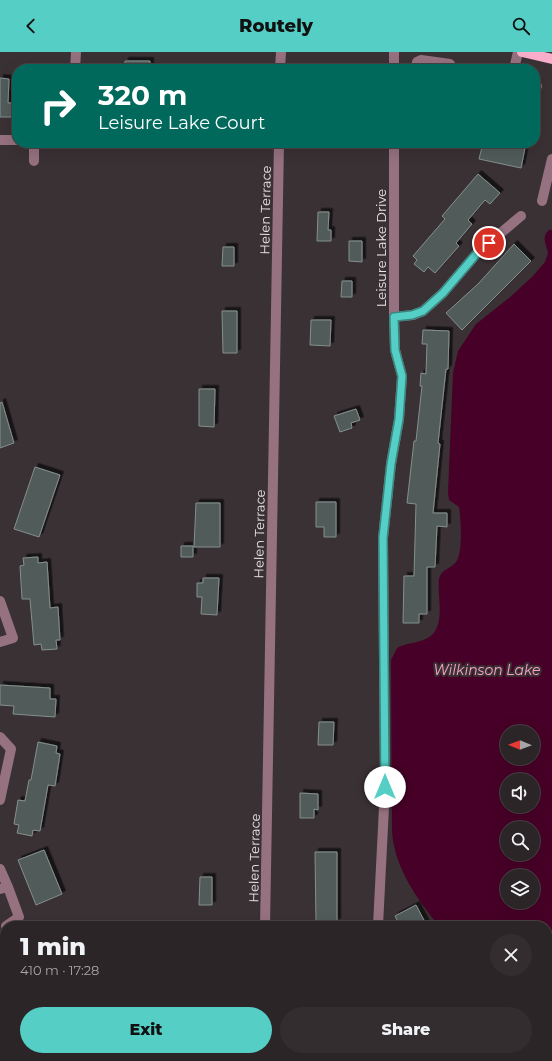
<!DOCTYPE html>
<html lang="en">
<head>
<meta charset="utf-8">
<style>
	:root { --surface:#2c2527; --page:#342d2f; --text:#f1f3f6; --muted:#a6a5a7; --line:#484244; --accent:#55cec5 }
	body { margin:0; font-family:Montserrat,sans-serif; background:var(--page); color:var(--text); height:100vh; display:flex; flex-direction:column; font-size:15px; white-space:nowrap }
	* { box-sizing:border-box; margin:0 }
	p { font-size:13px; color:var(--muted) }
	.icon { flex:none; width:22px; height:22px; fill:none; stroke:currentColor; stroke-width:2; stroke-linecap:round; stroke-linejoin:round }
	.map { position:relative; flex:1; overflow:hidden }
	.details { position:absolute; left:0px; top:869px; width:552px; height:140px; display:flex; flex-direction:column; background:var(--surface); border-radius:16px 16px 0 0; box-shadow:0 4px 16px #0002,0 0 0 1px var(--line) }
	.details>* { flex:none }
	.hud { position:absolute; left:12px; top:12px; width:528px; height:84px; border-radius:16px; box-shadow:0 4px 16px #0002,0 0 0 1px var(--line); background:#00695c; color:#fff; overflow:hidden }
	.needle { width:26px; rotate:271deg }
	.tools { position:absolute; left:500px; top:673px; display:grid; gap:8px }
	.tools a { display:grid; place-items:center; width:40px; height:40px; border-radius:50%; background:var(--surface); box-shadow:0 4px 16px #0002,0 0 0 1px var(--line); font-size:20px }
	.pin { position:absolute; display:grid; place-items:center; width:34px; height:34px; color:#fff; margin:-17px; border:2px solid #fff; border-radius:50%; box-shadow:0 1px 4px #0007 }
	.me { position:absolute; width:44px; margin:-22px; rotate:0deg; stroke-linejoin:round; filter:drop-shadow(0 0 3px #0008) }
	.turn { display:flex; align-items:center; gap:14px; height:84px; padding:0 20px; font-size:18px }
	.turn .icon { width:52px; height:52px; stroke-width:2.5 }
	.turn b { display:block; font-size:28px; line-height:34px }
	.round { display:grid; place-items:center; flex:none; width:42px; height:42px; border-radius:21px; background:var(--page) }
	.head { display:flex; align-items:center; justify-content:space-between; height:68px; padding:0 20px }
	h1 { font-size:24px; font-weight:800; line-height:30px }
	.action { display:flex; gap:8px; margin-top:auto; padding:8px 20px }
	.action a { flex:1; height:46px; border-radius:24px; background:var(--accent); color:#111; font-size:16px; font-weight:800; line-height:46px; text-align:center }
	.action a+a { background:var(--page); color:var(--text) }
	header { display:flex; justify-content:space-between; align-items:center; height:52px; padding:0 20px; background:var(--accent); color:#111; font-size:18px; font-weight:800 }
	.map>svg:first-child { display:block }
	.water { fill:#470027; fill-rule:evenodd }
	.building { fill:#515b5a; stroke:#848f8e; filter:url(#shadow) }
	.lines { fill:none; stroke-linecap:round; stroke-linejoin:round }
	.minor-tunnel { stroke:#544c4f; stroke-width:10; stroke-dasharray:10 5; stroke-linecap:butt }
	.minor { stroke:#96717f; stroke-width:10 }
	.major { stroke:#f8adca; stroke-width:10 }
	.route-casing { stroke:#378680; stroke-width:10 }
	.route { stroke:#55cec5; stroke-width:7 }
	.labels { text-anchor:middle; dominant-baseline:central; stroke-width:4; stroke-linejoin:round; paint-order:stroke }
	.street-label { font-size:13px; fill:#eae4e6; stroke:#3a3134 }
	.water-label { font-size:14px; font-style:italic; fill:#fba3c6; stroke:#3a3134 }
</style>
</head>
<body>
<header><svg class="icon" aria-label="back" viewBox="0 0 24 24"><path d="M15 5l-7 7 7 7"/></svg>Routely<svg class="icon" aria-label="search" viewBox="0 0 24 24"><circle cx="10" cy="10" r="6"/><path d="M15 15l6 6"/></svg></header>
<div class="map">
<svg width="552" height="1009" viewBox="0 0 552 1009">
	<defs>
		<filter id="shadow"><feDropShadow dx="3.5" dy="-3.5" stdDeviation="0" flood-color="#0009"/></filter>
	</defs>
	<rect width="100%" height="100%" fill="#3a3134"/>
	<!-- water -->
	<path class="water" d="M549,178H552V1009H457L458,1004H547V874H439C417,847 394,815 392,779L391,608L397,596C409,589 427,592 435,579C444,564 437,543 439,527C441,517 451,517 456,510C463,501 461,467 459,455L449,448L448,441L453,321L458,299L476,272L509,246L532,225L545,210L548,201C546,192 541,185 549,178ZM507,680H533V706H507ZM507,728H533V754H507ZM507,776H533V802H507ZM507,824H533V850H507Z"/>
	<!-- building -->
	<path class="building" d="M125,9H150V17H125Z
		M0,26L9,27L8,51H17V65H0Z
		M483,91H526L521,116L479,107Z
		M478,122L500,141L490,152L485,148L468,168L472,172L456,191L459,194L435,221L428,215L424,220L414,212L417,208L413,204L445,167L442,164Z
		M318,160H329L328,178H331V189H317Z
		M349,189H362V210L349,209Z
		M514,192L531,209L462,278L446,261L479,231Z
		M223,195H234V214H222Z
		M342,229H352V245H341Z
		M222,259H237V301H223Z
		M311,268H331L330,294L310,293Z
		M423,278L449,279L448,317H446L438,391L440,392L433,461H447V475L437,474L435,515H427V562H419V571H403L404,524H414L416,452L407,451L414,389H416L422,334H420L421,321L426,322L427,292H422Z
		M199,337H215L214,375L199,374Z
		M2,350L14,391L0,396V351Z
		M356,357L360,368L351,371L352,376L340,380L334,364Z
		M35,415L60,423L39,485L14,477Z
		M316,450H336V485H324V475H316Z
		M196,451H220V495H194Z
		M181,494H193V505H181Z
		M38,505V511L47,510L50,556L58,555L60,588H56L57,597L42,598L41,592L34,593L30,547H22L20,514L24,513L23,506Z
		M203,526H219L217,563L201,562L202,545H197V531H203Z
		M0,633L50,636V647H56L55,665L13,662L14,654L0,653Z
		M319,670H334L333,693H318Z
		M38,690L57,694L56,701L60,702L55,734L48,733L40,779L33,778L32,784L17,781L19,773L14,772L18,748L25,749L29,728H31Z
		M300,741L318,742V758L314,757V766H300Z
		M44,798L62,842L36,853L18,808Z
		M315,800H337V870H316Z
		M200,825H212V853H199Z
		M416,853L427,874H400L395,864Z"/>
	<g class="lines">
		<!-- minor-tunnel -->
		<path class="minor-tunnel" d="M437,17V16"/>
		<!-- minor -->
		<path class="minor" d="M75,17L76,0
			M280,17L281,0
			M394,17V0
			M415,17L417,10L421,8L450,12L453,17
			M514,17L518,0
			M535,34H537
			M0,88H17
			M34,91V109
			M542,149L552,107
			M394,265L413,263L423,259L443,241L478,200L521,164
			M0,549L13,586L0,590
			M0,685L11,697L0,748
			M0,817L8,835L0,837
			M6,874L19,865L8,835
			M265,874L279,91
			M378,874L385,735L383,486L391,412L399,367L402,324L395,298L394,265V91
			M381,1004V1009
			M403,1009V1004"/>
		<!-- major -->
		<path class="major" d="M522,0L552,7"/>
	</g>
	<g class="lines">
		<!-- route casing -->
		<g class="route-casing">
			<path id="route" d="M385,735L383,486L391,412L399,367L402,324L395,298L394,265L412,263L423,259L443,241L478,200L489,191"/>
		</g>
		<!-- route -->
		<use href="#route" class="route"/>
	</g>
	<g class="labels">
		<!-- street labels -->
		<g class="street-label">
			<text transform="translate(265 158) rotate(-89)">Helen Terrace</text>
			<text transform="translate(381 196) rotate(-90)">Leisure Lake Drive</text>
			<text transform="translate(259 482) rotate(-89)">Helen Terrace</text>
			<text transform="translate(254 806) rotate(-89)">Helen Terrace</text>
		</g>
		<!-- water labels -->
		<g class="water-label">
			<text x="487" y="618">Wilkinson Lake</text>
		</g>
	</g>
</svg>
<div class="tools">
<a><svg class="needle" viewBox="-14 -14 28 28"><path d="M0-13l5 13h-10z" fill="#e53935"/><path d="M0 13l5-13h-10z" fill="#a6a5a7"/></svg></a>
<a><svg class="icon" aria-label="sound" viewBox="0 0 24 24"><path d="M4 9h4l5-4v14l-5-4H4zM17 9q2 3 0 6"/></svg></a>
<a><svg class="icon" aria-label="search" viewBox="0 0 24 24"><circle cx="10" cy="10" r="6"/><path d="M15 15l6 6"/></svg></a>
<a><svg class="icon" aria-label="layers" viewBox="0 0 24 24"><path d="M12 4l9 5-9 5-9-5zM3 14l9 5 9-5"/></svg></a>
</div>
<div class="pin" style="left:489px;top:191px;background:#d93025"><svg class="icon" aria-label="arrive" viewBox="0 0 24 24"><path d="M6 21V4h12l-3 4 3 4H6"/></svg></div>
<svg class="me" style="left:385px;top:735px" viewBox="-20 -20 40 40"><circle r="19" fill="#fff"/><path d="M0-13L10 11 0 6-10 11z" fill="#55cec5"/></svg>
<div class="hud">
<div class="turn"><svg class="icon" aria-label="right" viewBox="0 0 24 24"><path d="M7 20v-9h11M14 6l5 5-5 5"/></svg><div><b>320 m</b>Leisure Lake Court</div></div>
</div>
<section class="details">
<div class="head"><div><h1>1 min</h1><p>410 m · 17:28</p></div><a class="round"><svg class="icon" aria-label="close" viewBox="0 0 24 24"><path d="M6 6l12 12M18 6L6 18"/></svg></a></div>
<div class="action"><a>Exit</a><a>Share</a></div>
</section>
</div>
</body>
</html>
